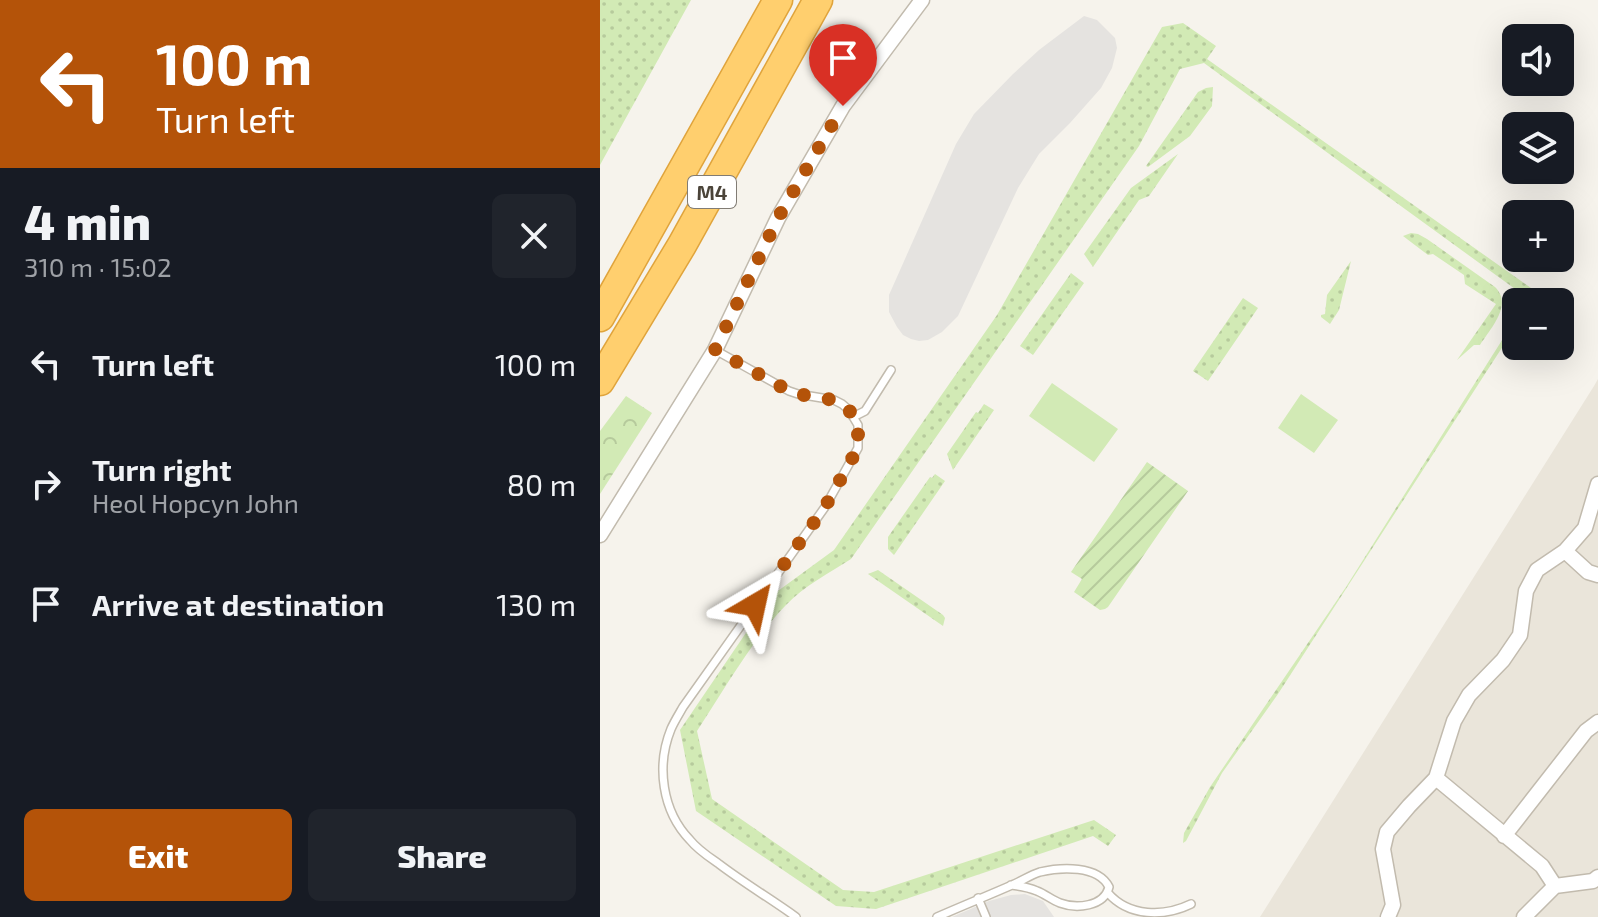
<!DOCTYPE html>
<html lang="en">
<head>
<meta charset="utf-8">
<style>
	:root { --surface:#171b24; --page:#20242c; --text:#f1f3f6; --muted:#9ea1a6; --accent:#b45309 }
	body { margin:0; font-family:"Exo 2",sans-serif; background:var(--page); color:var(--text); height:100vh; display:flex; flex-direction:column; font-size:30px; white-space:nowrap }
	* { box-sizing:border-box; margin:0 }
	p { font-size:26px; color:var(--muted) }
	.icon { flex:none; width:44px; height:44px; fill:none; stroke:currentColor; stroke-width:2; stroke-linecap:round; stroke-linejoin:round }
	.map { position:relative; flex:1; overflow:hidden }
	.side { display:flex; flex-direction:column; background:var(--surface); width:600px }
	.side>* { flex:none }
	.guide { background:#b45309; color:#fff; overflow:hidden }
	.tools { position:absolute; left:902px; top:24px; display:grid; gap:16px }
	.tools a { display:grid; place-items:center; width:72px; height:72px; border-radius:12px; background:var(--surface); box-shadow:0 8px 32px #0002; font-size:40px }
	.pin { position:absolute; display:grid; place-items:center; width:68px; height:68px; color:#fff; margin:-82px -34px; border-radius:50% 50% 50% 0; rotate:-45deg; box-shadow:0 0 8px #0007 }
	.pin .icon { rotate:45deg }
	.me { position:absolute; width:88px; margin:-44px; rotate:36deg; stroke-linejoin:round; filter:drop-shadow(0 0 6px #0008) }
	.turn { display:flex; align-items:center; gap:28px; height:168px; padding:0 24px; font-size:36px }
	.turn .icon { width:104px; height:104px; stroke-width:2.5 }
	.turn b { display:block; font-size:56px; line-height:68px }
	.round { display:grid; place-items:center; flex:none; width:84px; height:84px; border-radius:12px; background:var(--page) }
	.head { display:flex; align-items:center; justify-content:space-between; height:136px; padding:0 24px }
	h1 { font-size:48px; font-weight:800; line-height:60px }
	.primary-button { display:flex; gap:16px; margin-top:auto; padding:16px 24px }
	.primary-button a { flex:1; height:92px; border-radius:12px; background:var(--accent); color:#fff; font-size:32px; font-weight:800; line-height:92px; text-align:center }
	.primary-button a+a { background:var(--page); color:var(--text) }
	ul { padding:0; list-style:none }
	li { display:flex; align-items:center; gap:24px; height:120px; padding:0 24px }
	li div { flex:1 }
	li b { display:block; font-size:30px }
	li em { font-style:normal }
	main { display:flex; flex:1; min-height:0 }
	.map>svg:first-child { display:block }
	.residential { fill:#eae5da }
	.grass { fill:url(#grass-dots) }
	.forest { fill:url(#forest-crowns) }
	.garden { fill:url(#garden-furrows) }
	.pitch { fill:#d2eab5 }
	.parking { fill:#e5e3e0 }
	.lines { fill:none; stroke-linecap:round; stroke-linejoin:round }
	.lane-casing { stroke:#c2bbae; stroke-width:10 }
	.street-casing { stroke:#c2bbae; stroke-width:17 }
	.highway-casing { stroke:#e0a43c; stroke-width:31 }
	.lane { stroke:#fff; stroke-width:7 }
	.street { stroke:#fff; stroke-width:14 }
	.highway { stroke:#ffcf6e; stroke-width:28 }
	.route { stroke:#b45309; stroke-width:14; stroke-dasharray:0 25.2 }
	.labels { text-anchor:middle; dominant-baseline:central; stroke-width:8; stroke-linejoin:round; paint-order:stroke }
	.shield { fill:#fff; stroke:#817c74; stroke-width:2 }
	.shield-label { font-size:20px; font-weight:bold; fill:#4b4439 }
</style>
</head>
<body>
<main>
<section class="side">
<div class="guide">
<div class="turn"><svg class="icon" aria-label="left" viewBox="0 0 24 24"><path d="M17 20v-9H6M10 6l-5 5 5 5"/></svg><div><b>100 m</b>Turn left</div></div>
</div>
<div class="head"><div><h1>4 min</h1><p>310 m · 15:02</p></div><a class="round"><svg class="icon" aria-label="close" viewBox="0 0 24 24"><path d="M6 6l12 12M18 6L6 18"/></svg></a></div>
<ul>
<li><svg class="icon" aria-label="left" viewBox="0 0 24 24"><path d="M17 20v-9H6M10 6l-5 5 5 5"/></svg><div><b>Turn left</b></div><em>100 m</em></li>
<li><svg class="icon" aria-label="right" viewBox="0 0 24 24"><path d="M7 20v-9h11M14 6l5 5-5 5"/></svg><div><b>Turn right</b><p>Heol Hopcyn John</p></div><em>80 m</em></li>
<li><svg class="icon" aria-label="arrive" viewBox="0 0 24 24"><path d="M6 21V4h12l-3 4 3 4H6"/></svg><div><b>Arrive at destination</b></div><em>130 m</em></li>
</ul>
<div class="primary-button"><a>Exit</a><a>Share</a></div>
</section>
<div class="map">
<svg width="998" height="917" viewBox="0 0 998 917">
	<defs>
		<pattern id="grass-dots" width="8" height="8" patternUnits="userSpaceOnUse" patternTransform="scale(2)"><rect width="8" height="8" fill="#d2eab5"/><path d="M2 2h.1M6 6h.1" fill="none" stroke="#b6ca9c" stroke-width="1.8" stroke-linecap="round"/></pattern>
		<pattern id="forest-crowns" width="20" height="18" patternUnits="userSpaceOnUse" patternTransform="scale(2)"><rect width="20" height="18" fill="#d2eab5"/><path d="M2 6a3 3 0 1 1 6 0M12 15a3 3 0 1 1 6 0" fill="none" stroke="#b6ca9c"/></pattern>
		<pattern id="garden-furrows" width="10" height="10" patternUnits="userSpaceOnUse" patternTransform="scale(2)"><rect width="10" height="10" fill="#d2eab5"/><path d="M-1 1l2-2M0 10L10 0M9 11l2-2" fill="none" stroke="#b6ca9c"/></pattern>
	</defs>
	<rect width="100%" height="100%" fill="#f6f3ec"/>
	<!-- residential -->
	<path class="residential" d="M998,379V917H660L994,386Z"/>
	<!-- grass -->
	<path class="grass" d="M0,0H91L0,165Z
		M583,23L616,46L607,59L931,288L933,299L931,302H924L922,294L604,63L580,69L539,146L251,559C229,573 204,586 186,605C152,640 124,690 97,731L112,799L243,890L274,892L494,820L516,835L508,846L493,836L276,909L236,906L96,811L80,730L171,596L234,550L397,315L562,27Z
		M613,87L612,106L590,136L548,167L546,166L598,92L606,88Z
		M578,154L549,196L539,200L493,267L484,254L531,188Z
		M811,233L818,234L827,239L895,287C913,305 891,328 880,345H874L857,360L896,304L865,284L864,275L833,254L828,255L803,236Z
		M751,261L739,310L730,324L721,317V315L725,314L727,295Z
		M471,273L484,283L433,355L420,346Z
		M643,298L658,308L608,381L593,371Z
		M916,318V326L678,694L622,773L586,841L583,843L584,833L610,787L746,587Z
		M384,404L394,410L353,470L347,454L376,412L378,413Z
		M335,474L345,481L294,555L288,549V537L330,477L332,478Z
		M278,570L343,615L345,618L343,626L268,574Z"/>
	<!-- forest -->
	<path class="forest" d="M26,396L52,413L0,494V431Z"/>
	<!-- garden -->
	<path class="garden" d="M547,462L588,491L508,607L505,609L500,610L474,592L482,579L471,572Z"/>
	<!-- pitch -->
	<path class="pitch" d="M452,383L518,429L494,462L429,416Z
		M701,394L738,420L714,453L678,428Z"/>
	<!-- parking -->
	<path class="parking" d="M484,16L497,20L515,38L517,48L512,68L501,88L470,123L439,154L418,188L358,316L342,332L328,340L319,341L311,339L303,335L297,327L289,312V295L356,144L374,114L413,74L439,50Z
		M425,894L443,901L454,917H352L389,901L411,895Z"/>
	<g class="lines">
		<!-- lane casing -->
		<g class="lane-casing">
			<path id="lane" d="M115,350L189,391L198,394L234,400L242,404L249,410L258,425V448L225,507L83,707C79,714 74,722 71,729C56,766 62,811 90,840C98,850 109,857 119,864C144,883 171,899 196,917
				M253,417L265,411L291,370
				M508,893C529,917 564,917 591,904
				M378,898L386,917
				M337,917C362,906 387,896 412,885C422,881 430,875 440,872C461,867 498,865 509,887C504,907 476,909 460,903C452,900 445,894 437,891C428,887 420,886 411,885"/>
		</g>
		<!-- street casing -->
		<g class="street-casing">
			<path id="street" d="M0,535L115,350L178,218L243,106L322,0
				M965,551L988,572L998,575
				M836,778L942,866L955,886
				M904,836L986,731L998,722
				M788,917L793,905L783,849L787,832L809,806L836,778L854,721L869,695L903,660L920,635L926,591L937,570L965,551L985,528L998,484
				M924,917L955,886L993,881L998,877"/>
		</g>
		<!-- highway casing -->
		<g class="highway-casing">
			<path id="highway" d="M0,317L178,0
				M0,381L82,245L218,0"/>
		</g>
		<!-- lane -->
		<use href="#lane" class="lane"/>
		<!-- street -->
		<use href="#street" class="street"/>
		<!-- highway -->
		<use href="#highway" class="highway"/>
	</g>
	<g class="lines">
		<!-- route -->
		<path class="route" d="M155,605L225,507L258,448V425L249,410L242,404L234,400L198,394L189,391L115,350L178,218L243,106"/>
	</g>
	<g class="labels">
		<!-- shield labels -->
		<rect class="shield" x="88" y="176" width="48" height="32" rx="6"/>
		<g class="shield-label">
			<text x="112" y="192">M4</text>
		</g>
	</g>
</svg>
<div class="tools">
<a><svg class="icon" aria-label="sound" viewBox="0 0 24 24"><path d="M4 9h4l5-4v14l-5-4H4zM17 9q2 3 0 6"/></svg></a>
<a><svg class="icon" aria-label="layers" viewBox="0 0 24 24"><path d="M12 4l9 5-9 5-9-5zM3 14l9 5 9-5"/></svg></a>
<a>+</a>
<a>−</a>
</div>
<div class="pin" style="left:243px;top:106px;background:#d93025"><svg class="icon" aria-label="arrive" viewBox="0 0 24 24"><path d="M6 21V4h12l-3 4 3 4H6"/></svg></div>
<svg class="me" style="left:155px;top:605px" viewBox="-20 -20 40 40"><path d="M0-17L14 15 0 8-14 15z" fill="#b45309" stroke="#fff" stroke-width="4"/></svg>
</div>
</main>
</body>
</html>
